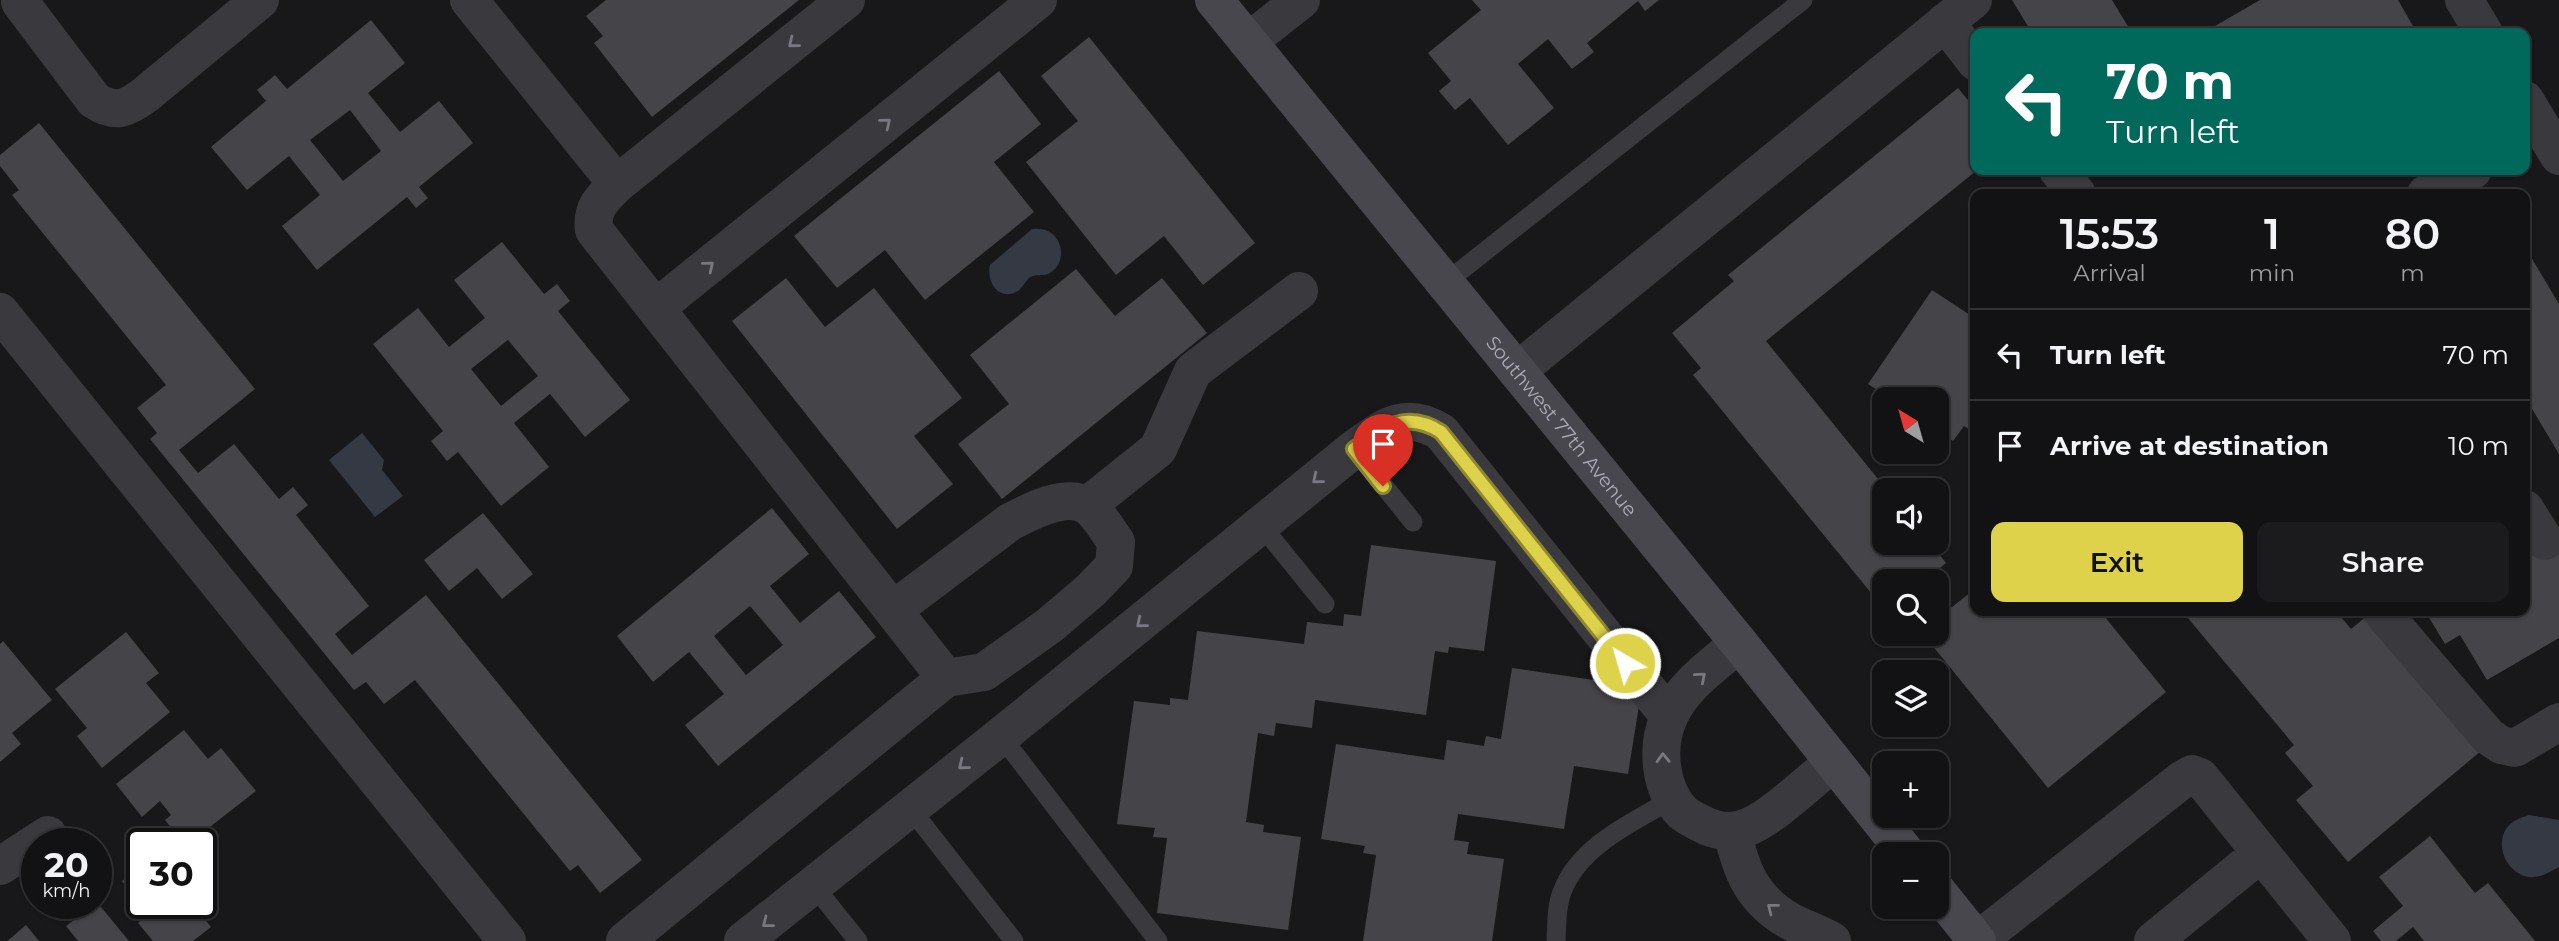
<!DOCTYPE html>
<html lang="en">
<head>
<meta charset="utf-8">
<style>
	:root { --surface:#121214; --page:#1b1b1d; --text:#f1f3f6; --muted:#9c9ea0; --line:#313234; --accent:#ded24b }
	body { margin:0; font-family:Montserrat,sans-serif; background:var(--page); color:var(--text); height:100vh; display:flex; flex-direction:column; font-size:26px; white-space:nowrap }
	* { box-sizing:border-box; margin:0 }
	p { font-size:23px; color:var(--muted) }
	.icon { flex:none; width:38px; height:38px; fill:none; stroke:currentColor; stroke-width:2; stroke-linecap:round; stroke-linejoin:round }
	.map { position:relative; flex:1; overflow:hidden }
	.side { position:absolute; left:1970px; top:189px; width:560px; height:427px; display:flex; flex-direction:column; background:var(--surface); border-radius:14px; box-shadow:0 2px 5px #0004,0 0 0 2px var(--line) }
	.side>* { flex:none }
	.banner { position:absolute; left:1970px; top:28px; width:560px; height:147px; border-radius:14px; box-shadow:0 2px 5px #0004,0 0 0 2px var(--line); background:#00695c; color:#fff; overflow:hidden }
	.needle { width:46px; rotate:323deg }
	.tools { position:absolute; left:1872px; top:387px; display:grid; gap:14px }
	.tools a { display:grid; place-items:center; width:77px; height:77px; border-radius:14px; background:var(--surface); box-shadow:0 2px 5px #0004,0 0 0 2px var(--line); font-size:35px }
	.speed { position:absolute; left:21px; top:828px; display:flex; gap:14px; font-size:35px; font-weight:700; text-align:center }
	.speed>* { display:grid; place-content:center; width:91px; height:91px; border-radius:50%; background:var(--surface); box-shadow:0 2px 5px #0004,0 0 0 2px var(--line); line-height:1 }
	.speed small { font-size:18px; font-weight:400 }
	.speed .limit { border:4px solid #111; border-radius:10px; background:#fff; color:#111 }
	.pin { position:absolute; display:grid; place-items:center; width:60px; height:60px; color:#fff; margin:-72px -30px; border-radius:50% 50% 50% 0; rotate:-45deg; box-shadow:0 0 7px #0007 }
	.pin .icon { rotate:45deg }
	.me { position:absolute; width:77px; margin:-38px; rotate:322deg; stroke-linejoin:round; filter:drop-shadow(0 0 5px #0008) }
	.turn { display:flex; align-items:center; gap:24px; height:147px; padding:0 21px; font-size:32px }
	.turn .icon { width:91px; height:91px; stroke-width:2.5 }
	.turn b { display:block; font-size:49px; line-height:60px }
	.eta { display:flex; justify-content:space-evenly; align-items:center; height:119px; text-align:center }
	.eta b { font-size:42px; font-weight:600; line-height:49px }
	.button { display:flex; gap:14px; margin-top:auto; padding:14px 21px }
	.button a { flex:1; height:80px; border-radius:14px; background:var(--accent); color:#111; font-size:28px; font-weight:600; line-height:80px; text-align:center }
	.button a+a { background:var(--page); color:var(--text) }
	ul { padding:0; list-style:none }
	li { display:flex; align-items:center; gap:21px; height:91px; padding:0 21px; border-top:2px solid var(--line) }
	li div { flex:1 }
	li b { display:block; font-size:26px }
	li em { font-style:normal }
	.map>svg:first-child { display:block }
	.water { fill:#343943 }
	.building { fill:#454549; fill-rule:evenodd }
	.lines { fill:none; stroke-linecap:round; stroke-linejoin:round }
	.lane { stroke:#3a393e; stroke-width:19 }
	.street { stroke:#3a393e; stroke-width:38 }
	.secondary { stroke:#48474e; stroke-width:38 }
	.oneway { stroke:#787881 }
	.route-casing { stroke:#908831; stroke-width:18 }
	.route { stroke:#ded24b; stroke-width:12 }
	.labels { text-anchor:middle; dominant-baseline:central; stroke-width:5; stroke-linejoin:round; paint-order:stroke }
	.street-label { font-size:19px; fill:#abacb8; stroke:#131315 }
</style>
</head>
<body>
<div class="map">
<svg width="2559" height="941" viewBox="0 0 2559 941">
	<rect width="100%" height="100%" fill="#18181a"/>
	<!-- water -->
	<path class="water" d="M1032,229C1042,228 1051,230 1057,239C1064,250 1062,266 1050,273C1043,277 1035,273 1029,278C1025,282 1023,287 1018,291C999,302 986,282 990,265Z
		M362,433L384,460L382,470L403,496L375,517L329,460Z
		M2529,815L2559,820V867C2549,872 2539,879 2528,877C2507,873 2495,847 2506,829C2511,821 2520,818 2529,815Z"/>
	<!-- building -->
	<path class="building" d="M606,0H799L652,117L594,43L603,36L586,16Z
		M1472,0H1659L1645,11L1638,1L1587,43L1594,52L1572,69L1548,39L1518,64L1554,108L1508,145L1470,98L1455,110L1439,91L1451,81L1428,53L1481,10Z
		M2012,0H2112L2132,33H2032Z
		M2260,0H2398L2417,33H2203Z
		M371,20L405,63L368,93L400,132L439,101L473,143L419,187L428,198L416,208L407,197L317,270L282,226L320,195L289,156L247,190L211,147L266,101L257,90L275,75L287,89ZM350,110L381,151L343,181L310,140Z
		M1089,37L1255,243L1203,285L1164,236L1116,275L1026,162L1078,121L1041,76Z
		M999,71L1041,124L994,162L1034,212L925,300L885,250L837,288L794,236Z
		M1958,88L1976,110V171L1766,341L1887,490H1885V542H1930L1946,563L1924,581H1885V610L1693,375L1701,368L1672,333L1734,281L1728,275Z
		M39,123L255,389L179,450L198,473L234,444L279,499L293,487L308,505L296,515L369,606L335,634L352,655L426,595L642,860L600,893L578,865L570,871L415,680L384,704L366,682L354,690L150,439L157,433L137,408L166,385L12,195L19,190L0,166V155Z
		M502,242L544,294L557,284L570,301L558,311L630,400L585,437L550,394L514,423L549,467L501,506L458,452L447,461L431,441L443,431L373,344L418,308L449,347L485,318L454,280ZM508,340L538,376L501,406L471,369Z
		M2525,247L2559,304V454L2525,397Z
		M1076,269L1115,316L1162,278L1207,333L1002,499L958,444L1009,404L970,355Z
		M786,278L825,327L874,288L962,398L914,436L953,484L897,529L732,321Z
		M1932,290L1976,319V434L1964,426L1953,441L1937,430V399H1891L1868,384Z
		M772,508L809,554L770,586L800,623L839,591L876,637L718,766L685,725L724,694L689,652L653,682L617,636ZM750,606L783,645L746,675L714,636Z
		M483,513L533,574L502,599L477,568L449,591L424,560Z
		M2559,539V638L2487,680L2460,635L2445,644L2428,616L2438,611H2525V559Z
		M1371,545L1496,561L1484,651L1449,647L1448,653L1435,651L1426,715L1315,700L1312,728L1276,723L1274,736L1258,733L1246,822L1264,825L1263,832L1301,837L1288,930L1157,913L1167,838L1153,837L1155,828L1117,824L1134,701L1170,705V698L1188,700L1197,631L1304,644L1307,622L1343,626L1344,614L1361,616Z
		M1976,588V611H2100L2166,692L2048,788L1923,634H1937V619Z
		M2182,611H2336L2351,629L2368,615L2499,736L2348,862L2296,800L2313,786L2285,753L2294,745Z
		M126,632L159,673L146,683L170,712L102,768L77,736L87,728L55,689Z
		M3,641L52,700L12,733L21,744L0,762V644Z
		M1512,668L1642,687L1628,774L1574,766L1564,829L1458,814L1454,840L1469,842L1467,854L1504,859L1492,941H1363L1376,855L1363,853L1365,846L1321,839L1336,744L1444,760L1447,740L1484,746L1486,736L1501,739Z
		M184,730L208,759L221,748L256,791L188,844H184L165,820L171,815L160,801L142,817L116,784Z
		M2430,836L2475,893L2488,883L2535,941H2424L2413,927L2396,941H2381L2373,931L2403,906L2379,877Z
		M142,865V903H192L211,927L193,941H153L138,923L148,915L122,881Z
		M96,901L129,941H78L66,926L96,903Z
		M26,925L39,941H7L11,938Z"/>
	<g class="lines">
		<!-- lane -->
		<path class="lane" d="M1445,283L1803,0
			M1354,449L1413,522
			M1261,525L1325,604
			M1001,736L1158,941
			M910,808L1014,941
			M814,886L858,941
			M1556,941C1557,925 1556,907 1562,892C1579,846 1633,822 1673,799"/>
		<!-- street -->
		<path class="street" d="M469,0L617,184
			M2464,0L2484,33
			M20,2L94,100C115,114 126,109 145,95L260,0
			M1945,22L1976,62
			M1248,42L1301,0
			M2525,100L2559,156
			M2058,170L2077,194
			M2426,194L2473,170
			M656,308L1038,0
			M0,312L507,941
			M1517,371L1973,0
			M1088,505L1158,449L1193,371L1299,291
			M2525,509L2545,541
			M893,610L1010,522C1029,512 1068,491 1089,507C1099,515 1108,531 1116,542L1114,566L1091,590L1050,625L984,672L946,678
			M2381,611L2488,736L2501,745L2515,748L2559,722
			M1739,643C1714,665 1682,686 1669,717C1656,746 1659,789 1683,813C1689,818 1699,822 1706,826C1720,832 1734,833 1748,827C1773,817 1811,780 1834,762
			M1732,831C1741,870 1751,898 1788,920C1802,928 1818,933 1832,941
			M0,866L48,835
			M625,941L946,678L594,230C591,208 602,199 617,184L846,0
			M743,941L1001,736L1354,449C1384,427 1405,410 1441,432L1669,716
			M1977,941L2183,779L2192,774L2200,777L2332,941
			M2153,941L2261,853"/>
		<!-- secondary -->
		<g class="secondary">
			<path id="s1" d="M1214,0L1739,643L1907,854"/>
			<path d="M1937,891L1977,941"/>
		</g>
	</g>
	<!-- one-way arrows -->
	<defs><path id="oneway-chevron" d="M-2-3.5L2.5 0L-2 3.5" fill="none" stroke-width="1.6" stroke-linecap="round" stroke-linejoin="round" transform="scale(1.75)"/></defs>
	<g class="oneway">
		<use href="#oneway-chevron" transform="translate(793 43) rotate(141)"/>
		<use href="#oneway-chevron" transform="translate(886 123) rotate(-39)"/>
		<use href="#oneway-chevron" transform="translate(709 266) rotate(-39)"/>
		<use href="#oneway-chevron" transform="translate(1317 479) rotate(141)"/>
		<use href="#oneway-chevron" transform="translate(1141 623) rotate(141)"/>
		<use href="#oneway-chevron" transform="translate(1701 677) rotate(-41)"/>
		<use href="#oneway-chevron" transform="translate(1663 758) rotate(-92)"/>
		<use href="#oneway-chevron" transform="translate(963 765) rotate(141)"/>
		<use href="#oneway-chevron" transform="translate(1772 908) rotate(-142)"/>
		<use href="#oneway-chevron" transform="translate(767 923) rotate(142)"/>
	</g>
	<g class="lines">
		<!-- route casing -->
		<g class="route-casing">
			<path id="route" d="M1383,486L1354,449C1383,427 1406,410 1441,432L1625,663"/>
		</g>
		<!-- route -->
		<use href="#route" class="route"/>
	</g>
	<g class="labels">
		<!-- street labels -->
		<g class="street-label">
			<text stroke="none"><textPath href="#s1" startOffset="550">Southwest 77th Avenue</textPath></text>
		</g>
	</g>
</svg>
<div class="tools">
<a><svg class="needle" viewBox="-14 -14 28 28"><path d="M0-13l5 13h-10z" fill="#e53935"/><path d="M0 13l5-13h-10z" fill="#9c9ea0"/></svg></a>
<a><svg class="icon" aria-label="sound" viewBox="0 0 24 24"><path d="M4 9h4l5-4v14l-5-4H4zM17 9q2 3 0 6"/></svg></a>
<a><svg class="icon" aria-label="search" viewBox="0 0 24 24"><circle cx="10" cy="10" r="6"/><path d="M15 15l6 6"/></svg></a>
<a><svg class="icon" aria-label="layers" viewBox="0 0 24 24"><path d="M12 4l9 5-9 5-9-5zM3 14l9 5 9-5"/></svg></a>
<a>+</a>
<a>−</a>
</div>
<div class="speed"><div>20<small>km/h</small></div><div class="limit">30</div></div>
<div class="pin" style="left:1383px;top:486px;background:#d93025"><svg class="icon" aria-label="arrive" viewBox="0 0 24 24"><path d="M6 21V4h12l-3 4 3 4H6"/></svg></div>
<svg class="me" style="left:1625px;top:663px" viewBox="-20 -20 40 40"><circle r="17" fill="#ded24b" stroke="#fff" stroke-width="3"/><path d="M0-11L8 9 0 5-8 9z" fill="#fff"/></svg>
<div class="banner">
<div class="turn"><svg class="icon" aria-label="left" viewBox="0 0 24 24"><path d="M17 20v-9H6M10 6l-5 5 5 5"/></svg><div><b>70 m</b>Turn left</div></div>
</div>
<section class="side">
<div class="eta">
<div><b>15:53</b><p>Arrival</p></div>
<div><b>1</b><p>min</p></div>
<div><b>80</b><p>m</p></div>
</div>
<ul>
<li><svg class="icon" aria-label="left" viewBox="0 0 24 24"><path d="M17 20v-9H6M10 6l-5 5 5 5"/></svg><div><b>Turn left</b></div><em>70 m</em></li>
<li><svg class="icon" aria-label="arrive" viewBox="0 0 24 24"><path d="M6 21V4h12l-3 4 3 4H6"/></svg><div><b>Arrive at destination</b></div><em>10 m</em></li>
</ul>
<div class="button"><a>Exit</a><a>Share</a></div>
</section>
</div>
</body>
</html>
